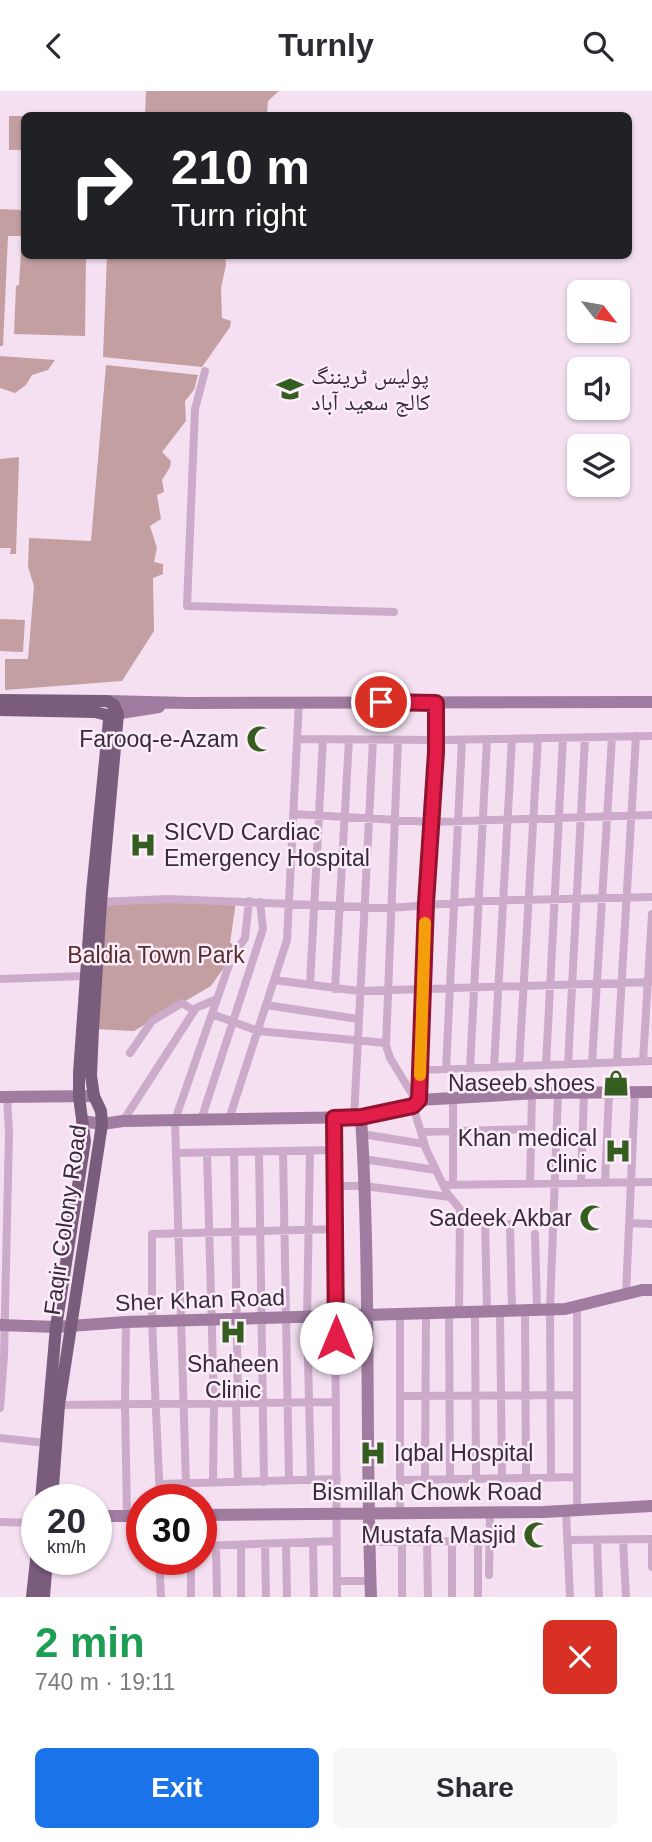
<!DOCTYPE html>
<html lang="en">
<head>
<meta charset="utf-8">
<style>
	:root { --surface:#fff; --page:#f7f7f7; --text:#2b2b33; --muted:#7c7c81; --accent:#1a73e8 }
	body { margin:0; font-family:Helvetica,"Noto Naskh Arabic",sans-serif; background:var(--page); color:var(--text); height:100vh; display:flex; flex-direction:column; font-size:26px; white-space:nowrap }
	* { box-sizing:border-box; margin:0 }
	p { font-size:23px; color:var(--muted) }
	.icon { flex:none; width:38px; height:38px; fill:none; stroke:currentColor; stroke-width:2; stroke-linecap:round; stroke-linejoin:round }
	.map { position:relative; height:1506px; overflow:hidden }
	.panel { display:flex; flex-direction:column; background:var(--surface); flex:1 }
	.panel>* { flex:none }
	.top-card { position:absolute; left:21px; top:21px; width:611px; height:147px; border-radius:10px; box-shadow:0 2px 5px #0004; background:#202124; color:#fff; overflow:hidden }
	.needle { width:46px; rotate:121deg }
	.fabs { position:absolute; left:567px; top:189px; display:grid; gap:14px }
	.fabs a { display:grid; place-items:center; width:63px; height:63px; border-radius:10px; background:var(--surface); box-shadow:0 2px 5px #0004; font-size:35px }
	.speed { position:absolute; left:21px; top:1393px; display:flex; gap:14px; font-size:35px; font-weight:700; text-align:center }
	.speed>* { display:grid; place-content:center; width:91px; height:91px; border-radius:50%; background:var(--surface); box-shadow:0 2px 5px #0004; line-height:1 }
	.speed small { font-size:18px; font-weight:400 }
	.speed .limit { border:10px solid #d22; background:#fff; color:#111 }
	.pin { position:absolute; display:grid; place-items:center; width:60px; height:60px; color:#fff; margin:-30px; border:4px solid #fff; border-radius:50%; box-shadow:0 2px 7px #0007 }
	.me { position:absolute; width:77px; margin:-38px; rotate:0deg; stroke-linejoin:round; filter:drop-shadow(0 0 5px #0008) }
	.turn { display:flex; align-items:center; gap:24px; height:147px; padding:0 35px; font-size:32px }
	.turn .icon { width:91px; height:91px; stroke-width:2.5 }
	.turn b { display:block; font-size:49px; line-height:60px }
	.round { display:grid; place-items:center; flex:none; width:74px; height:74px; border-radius:10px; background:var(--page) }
	.overview { display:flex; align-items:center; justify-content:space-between; height:119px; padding:0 35px }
	h1 { font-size:42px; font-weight:700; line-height:52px; color:#1e9e55 }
	.cta { display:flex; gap:14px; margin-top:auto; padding:14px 35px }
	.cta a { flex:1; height:80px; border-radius:10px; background:var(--accent); color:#fff; font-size:28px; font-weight:700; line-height:80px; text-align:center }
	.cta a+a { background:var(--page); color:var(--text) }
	header { display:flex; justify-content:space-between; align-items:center; height:91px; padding:0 35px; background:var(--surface); font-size:32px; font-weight:700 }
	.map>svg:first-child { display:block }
	.green { fill:#c39fa2 }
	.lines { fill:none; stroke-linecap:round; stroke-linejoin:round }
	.street { stroke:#ccabca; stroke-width:8 }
	.secondary { stroke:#9f7ca0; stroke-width:12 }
	.primary { stroke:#7a5c7c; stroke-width:12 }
	.route-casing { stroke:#92132f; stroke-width:18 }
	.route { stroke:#e11d48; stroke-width:12 }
	.slow { stroke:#f59e0b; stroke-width:12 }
	.labels { text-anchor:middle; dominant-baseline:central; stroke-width:5; stroke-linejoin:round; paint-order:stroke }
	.poi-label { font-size:23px; fill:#392b3a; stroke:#fbedf9; text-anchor:end }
	.park-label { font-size:23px; fill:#592e2f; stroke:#fbedf9 }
	.street-label { font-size:23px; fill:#392b3a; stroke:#fbedf9 }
</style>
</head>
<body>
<header><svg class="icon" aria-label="back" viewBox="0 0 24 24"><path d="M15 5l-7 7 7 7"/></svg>Turnly<svg class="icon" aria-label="search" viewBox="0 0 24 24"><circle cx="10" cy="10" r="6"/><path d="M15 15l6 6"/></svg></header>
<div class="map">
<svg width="652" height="1506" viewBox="0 0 652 1506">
	<rect width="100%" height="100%" fill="#f4e0f1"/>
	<!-- green -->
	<path class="green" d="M146,0H279L268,10L267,24H145Z
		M9,25H24V59H9Z
		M0,118L24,119V145H8L3,255H0Z
		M21,159H24V164L86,165L85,245L14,243L16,195L19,194Z
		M107,165H225L226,174L221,197L222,227L231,230L230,236L202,276L103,266Z
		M0,265L55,269L48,279L32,284L26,294L15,302L0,297Z
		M106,274L198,284L194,299L185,310L186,330L162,361L171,370L170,376L162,389L164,401L157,404L161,428L150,435L157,457L154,471L163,473V483L153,487L154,540L122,590L5,599V568H28L34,495L28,476L29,447L91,450Z
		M19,366L16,463H10L11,457H0V368Z
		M0,528L25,529L23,561L0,560Z
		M236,810L230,852L239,855L211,895L134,940L93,938L101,812Z"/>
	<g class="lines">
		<!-- street -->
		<path class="street" d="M205,280L195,318L187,515L394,521
			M297,648L436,649L652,645
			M398,649L386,954L390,967L417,1011
			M293,723L432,731L652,724
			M98,811L168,808L391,817L479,810L652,806
			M0,888L85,885
			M274,889L359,900L652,891
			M310,894L323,648
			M335,898L349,648
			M266,914L358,928
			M212,923L258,940L386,952
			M130,962L152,930L182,912L194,920
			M643,970L652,823
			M617,971L636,645
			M592,972L612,646
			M568,973L585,646
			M546,974L563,647
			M519,975L538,647
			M494,976L512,648
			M470,977L487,648
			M446,978L462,649
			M420,979L652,970
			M413,1015L426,1058L447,1102L460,1118L459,1223
			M334,1027L337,1506
			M354,1027L373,649
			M229,1028L287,849L299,610
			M201,1029L263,838L260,811
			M123,1030L196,917L217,908
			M421,1041L531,1038
			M362,1043L424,1053
			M283,1060L289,1389
			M310,1060L307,1227L311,1389
			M234,1061L238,1313
			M259,1061L264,1391
			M176,1062L335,1059
			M207,1062L214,1314L213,1392
			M363,1068L436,1079
			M605,1091L609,1002
			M581,1092L584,1002
			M530,1093L532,1003
			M444,1094L652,1091
			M453,1094V1007
			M335,1095H364L450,1106
			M485,1126L487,1221
			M630,1132L652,1133
			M510,1133L512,1220
			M535,1143L537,1219
			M626,1203L635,1001
			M577,1215V1419
			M525,1220L526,1387
			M500,1221L502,1387
			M475,1222L476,1387
			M449,1223L450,1388
			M400,1224V1421
			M126,1231L125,1313L127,1425
			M400,1305L577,1304
			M59,1314L336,1311
			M236,1314L238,1391
			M0,1317L4,1265L9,1041L7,1006
			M0,1347L45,1352
			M551,1386L550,1219L558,1002
			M425,1388L426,1224
			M400,1389L577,1386
			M160,1393L337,1388
			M186,1393L175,1029L231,868L245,847L249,810
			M160,1409L152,1230V1143L335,1138
			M566,1420L570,1506
			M0,1431L37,1432
			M567,1449L652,1448
			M597,1449L599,1506
			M623,1449L626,1506
			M313,1451L314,1506
			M368,1451L490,1450
			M402,1451V1506
			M427,1451L428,1506
			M452,1451V1506
			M265,1453L266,1506
			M286,1453L287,1506
			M241,1454V1506
			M201,1455L337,1450
			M216,1455L217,1506
			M652,1455V1476
			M159,1468L161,1506
			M191,1468V1506
			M489,1484L490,1421
			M337,1490H370
			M478,1506V1451"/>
		<!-- secondary -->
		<path class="secondary" d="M107,610L187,612L652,611
			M108,624L159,616
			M0,1006L94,1005
			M419,1009L426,812L437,661L436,612
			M361,1026C371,1186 365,1346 371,1506
			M82,1030L102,1033L123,1030L361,1026L413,1015L419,1009L539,1002L652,1001
			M0,1234L56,1236L126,1231L565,1218L642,1199H652
			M201,1424L543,1421L652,1415
			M96,1425H142"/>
		<!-- primary -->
		<path class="primary" d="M0,609L107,610L114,614L118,623L101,812L93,938L91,985L94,1005L101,1020L102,1033L59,1314L52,1409
			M0,619L95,621L107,624L109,629L92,801L79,982V1006L85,1050L56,1236L41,1409
			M32,1506L37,1460
			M44,1506L47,1468"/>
	</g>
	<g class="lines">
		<!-- route casing -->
		<g class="route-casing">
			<path id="route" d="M336,1247L334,1027L361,1026L413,1015L419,1009L426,812L436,661V612L381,611"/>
		</g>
		<!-- route -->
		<use href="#route" class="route"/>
		<!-- slow -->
		<path class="slow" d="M420,984L425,832"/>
	</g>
	<!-- icons -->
	<defs>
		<g id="university-bare" transform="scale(2.1)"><path d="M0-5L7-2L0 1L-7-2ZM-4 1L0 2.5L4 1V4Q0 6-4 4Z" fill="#345d1f" stroke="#fbedf9" stroke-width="2.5" paint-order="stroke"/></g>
		<g id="mosque-bare" transform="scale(2.1)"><path d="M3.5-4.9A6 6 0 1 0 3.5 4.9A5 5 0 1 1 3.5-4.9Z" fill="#345d1f" stroke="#fbedf9" stroke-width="2.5" paint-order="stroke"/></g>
		<g id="hospital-bare" transform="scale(2.1)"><path d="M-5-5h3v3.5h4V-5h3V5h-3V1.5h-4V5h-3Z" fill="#345d1f" stroke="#fbedf9" stroke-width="2.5" paint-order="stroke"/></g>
		<g id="shop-bare" transform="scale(2.1)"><path d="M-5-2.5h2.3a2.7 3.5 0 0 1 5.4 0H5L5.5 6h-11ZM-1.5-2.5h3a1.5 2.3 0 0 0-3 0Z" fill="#345d1f" stroke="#fbedf9" stroke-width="2.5" paint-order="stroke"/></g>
	</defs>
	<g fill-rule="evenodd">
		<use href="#university-bare" x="290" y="298"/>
		<use href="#mosque-bare" x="260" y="648"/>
		<use href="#hospital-bare" x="143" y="754"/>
		<use href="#shop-bare" x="616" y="992"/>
		<use href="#hospital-bare" x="618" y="1060"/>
		<use href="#mosque-bare" x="593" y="1127"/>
		<use href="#hospital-bare" x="233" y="1241"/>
		<use href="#hospital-bare" x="373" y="1362"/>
		<use href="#mosque-bare" x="537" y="1444"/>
	</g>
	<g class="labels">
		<!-- poi labels -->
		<g class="poi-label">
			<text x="311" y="285" text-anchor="start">پولیس ٹریننگ<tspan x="311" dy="26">کالج سعید آباد</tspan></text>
			<text x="239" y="648">Farooq-e-Azam</text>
			<text x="164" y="741" text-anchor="start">SICVD Cardiac<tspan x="164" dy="26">Emergency Hospital</tspan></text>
			<text x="595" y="992">Naseeb shoes</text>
			<text x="597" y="1047">Khan medical<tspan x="597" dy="26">clinic</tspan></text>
			<text x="572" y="1127">Sadeek Akbar</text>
			<text x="233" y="1273" text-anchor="middle">Shaheen<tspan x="233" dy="26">Clinic</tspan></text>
			<text x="394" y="1362" text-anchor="start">Iqbal Hospital</text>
			<text x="516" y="1444">Mustafa Masjid</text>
		</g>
		<!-- park labels -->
		<g class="park-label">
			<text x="156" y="864">Baldia Town Park</text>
		</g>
		<!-- street labels -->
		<g class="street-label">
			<text transform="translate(65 1129) rotate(-82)">Faqir Colony Road</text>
			<text transform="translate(200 1209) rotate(-2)">Sher Khan Road</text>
			<text x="427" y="1401">Bismillah Chowk Road</text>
		</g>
	</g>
</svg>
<div class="fabs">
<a><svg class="needle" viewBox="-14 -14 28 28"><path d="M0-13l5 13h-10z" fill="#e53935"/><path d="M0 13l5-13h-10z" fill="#7c7c81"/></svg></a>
<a><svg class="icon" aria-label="sound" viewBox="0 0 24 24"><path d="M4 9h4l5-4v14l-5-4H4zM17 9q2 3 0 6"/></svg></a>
<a><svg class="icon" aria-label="layers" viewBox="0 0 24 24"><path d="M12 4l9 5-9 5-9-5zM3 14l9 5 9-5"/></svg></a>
</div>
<div class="speed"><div>20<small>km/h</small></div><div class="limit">30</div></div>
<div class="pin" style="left:381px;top:611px;background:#d93025"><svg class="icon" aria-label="arrive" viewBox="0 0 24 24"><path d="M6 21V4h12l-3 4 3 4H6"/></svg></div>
<svg class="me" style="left:336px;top:1247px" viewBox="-20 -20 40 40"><circle r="19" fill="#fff"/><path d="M0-13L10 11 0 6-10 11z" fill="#e11d48"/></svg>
<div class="top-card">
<div class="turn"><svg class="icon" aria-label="right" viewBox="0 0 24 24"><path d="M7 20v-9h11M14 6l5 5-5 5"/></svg><div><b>210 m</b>Turn right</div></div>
</div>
</div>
<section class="panel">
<div class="overview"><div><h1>2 min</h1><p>740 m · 19:11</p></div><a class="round" style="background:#d93025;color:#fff"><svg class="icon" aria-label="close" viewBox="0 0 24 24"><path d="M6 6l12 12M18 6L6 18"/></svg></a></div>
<div class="cta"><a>Exit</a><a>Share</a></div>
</section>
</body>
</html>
